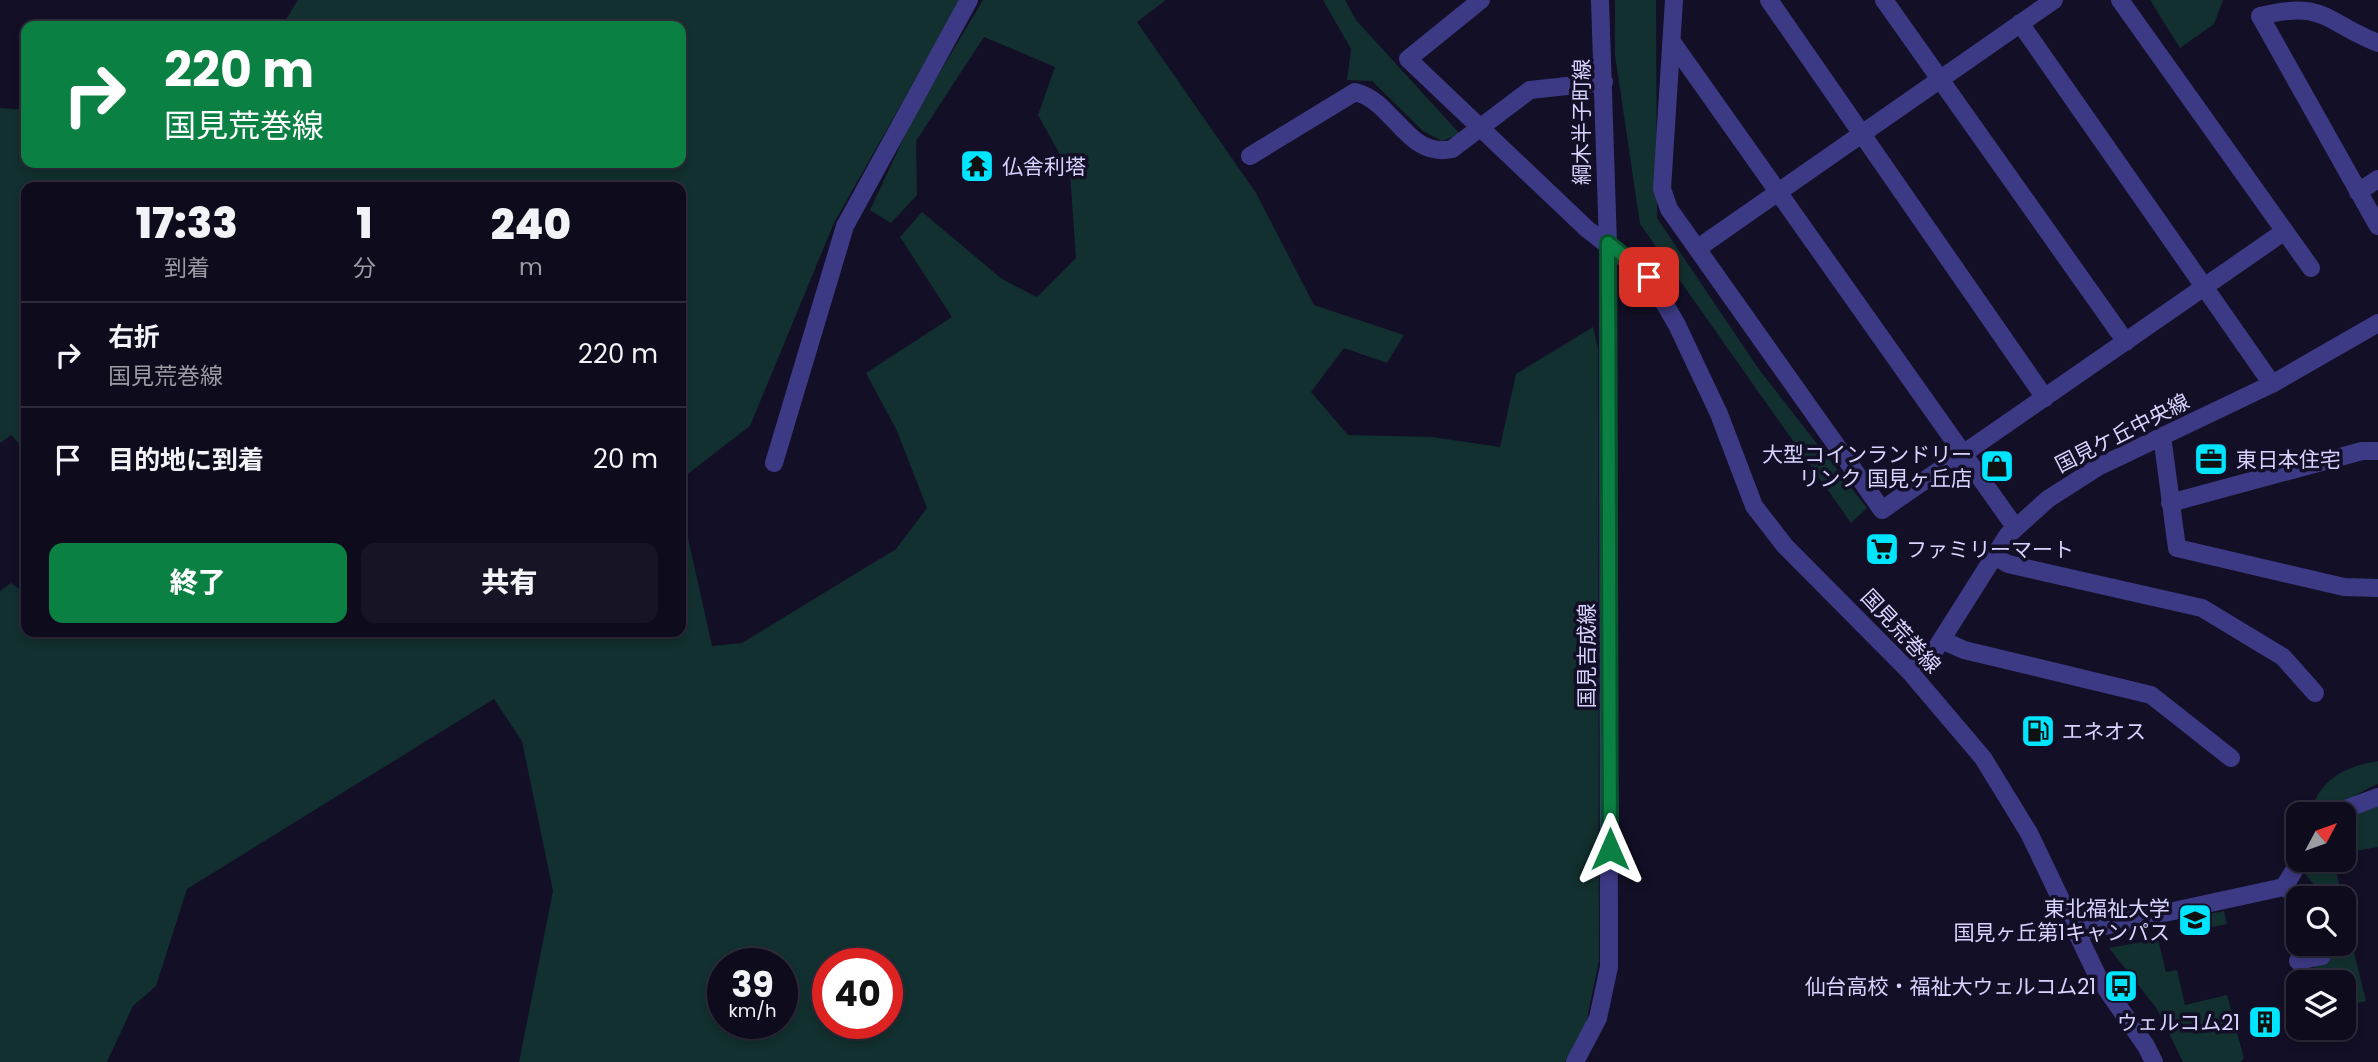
<!DOCTYPE html>
<html lang="ja">
<head>
<meta charset="utf-8">
<style>
	:root { --surface:#0e0b1c; --page:#171425; --text:#f1f3f6; --muted:#9b9ba3; --line:#2e2b3b; --accent:#0b8043 }
	body { margin:0; font-family:Poppins,"Noto Sans JP",sans-serif; background:var(--page); color:var(--text); height:100vh; display:flex; flex-direction:column; font-size:26px; white-space:nowrap }
	* { box-sizing:border-box; margin:0 }
	p { font-size:23px; color:var(--muted) }
	.icon { flex:none; width:38px; height:38px; fill:none; stroke:currentColor; stroke-width:2; stroke-linecap:round; stroke-linejoin:round }
	.map { position:relative; flex:1; overflow:hidden }
	.drawer { position:absolute; left:21px; top:182px; width:665px; height:455px; display:flex; flex-direction:column; background:var(--surface); border-radius:14px; box-shadow:0 4px 10px #0003,0 0 0 2px var(--line) }
	.drawer>* { flex:none }
	.hud { position:absolute; left:21px; top:21px; width:665px; height:147px; border-radius:14px; box-shadow:0 4px 10px #0003,0 0 0 2px var(--line); background:#0b8043; color:#fff; overflow:hidden }
	.needle { width:46px; rotate:49deg }
	.fabs { position:absolute; left:2286px; top:802px; display:grid; gap:14px }
	.fabs a { display:grid; place-items:center; width:70px; height:70px; border-radius:14px; background:var(--surface); box-shadow:0 4px 10px #0003,0 0 0 2px var(--line); font-size:35px }
	.speed { position:absolute; left:707px; top:948px; display:flex; gap:14px; font-size:35px; font-weight:700; text-align:center }
	.speed>* { display:grid; place-content:center; width:91px; height:91px; border-radius:50%; background:var(--surface); box-shadow:0 4px 10px #0003,0 0 0 2px var(--line); line-height:1 }
	.speed small { font-size:18px; font-weight:400 }
	.speed .limit { border:10px solid #d22; background:#fff; color:#111 }
	.pin { position:absolute; display:grid; place-items:center; width:60px; height:60px; color:#fff; margin:-30px; border-radius:14px; box-shadow:0 4px 10px #0006 }
	.me { position:absolute; width:77px; margin:-38px; rotate:0deg; stroke-linejoin:round; filter:drop-shadow(0 0 5px #0008) }
	.turn { display:flex; align-items:center; gap:24px; height:147px; padding:0 28px; font-size:32px }
	.turn .icon { width:91px; height:91px; stroke-width:2.5 }
	.turn b { display:block; font-size:49px; line-height:60px }
	.eta { display:flex; justify-content:space-evenly; align-items:center; height:119px; text-align:center }
	.eta b { font-size:42px; font-weight:800; line-height:49px }
	.primary-button { display:flex; gap:14px; margin-top:auto; padding:14px 28px }
	.primary-button a { flex:1; height:80px; border-radius:14px; background:var(--accent); color:#fff; font-size:28px; font-weight:800; line-height:80px; text-align:center }
	.primary-button a+a { background:var(--page); color:var(--text) }
	ul { padding:0; list-style:none }
	li { display:flex; align-items:center; gap:21px; height:105px; padding:0 28px; border-top:2px solid var(--line) }
	li div { flex:1 }
	li b { display:block; font-size:26px }
	li em { font-style:normal }
	.map>svg:first-child { display:block }
	.green { fill:#12302f; fill-rule:evenodd }
	.lines { fill:none; stroke-linecap:round; stroke-linejoin:round }
	.minor { stroke:#3d3a85; stroke-width:18 }
	.route-casing { stroke:#07532c; stroke-width:18 }
	.route { stroke:#0b8043; stroke-width:12 }
	.labels { text-anchor:middle; dominant-baseline:central; stroke-width:7; stroke-linejoin:round; paint-order:stroke }
	.street-label { font-size:21px; fill:#d9d4ff; stroke:#130f26 }
	.poi-label { font-size:21px; fill:#d9d4ff; stroke:#130f26; text-anchor:start }
</style>
</head>
<body>
<div class="map">
<svg width="2378" height="1062" viewBox="0 0 2378 1062">
	<rect width="100%" height="100%" fill="#130f26"/>
	<!-- green -->
	<path class="green" d="M298,0H960L834,223L750,426L681,479V187H26V451L11,435L0,443V108L26,110V163H681V26H282Z
		M983,0H1166L1137,22L1256,193L1314,305L1404,335L1387,363L1344,348L1311,392L1348,435L1432,437L1500,447L1516,374L1593,327L1598,348L1599,961L1585,1028L1565,1062H519L553,891L522,741L494,699L187,889L156,986L133,1006L107,1062H0V591L11,583L26,594V632H681V506L712,646L742,643L896,549L927,508L897,431L866,373L952,317L900,237L922,212L1002,279L1037,297L1076,258L1070,173L1038,115L1055,67L984,37L916,141L917,195L891,223L870,210L916,112ZM723,964H782V1024H723ZM828,964H887V1024H828Z
		M1323,0H1345L1356,20L1460,134L1442,141L1423,131L1372,81L1347,80L1351,49Z
		M1615,0H1656L1657,218L1758,368L1867,508L1851,523L1640,224L1615,55Z
		M2150,0H2223L2214,24L2180,48Z
		M2378,761V784C2355,793 2333,814 2309,814C2321,779 2343,767 2378,761Z
		M2378,806V847L2343,853V819Z
		M2310,859H2334L2340,889L2323,895L2305,874Z
		M2224,911L2227,924L2191,931L2188,918Z
		M2350,936L2366,1001L2348,1005L2343,996V982H2314L2311,975L2327,943H2343V937Z
		M2158,939L2166,972L2177,970L2185,1005L2227,995L2244,1058L2241,1062H2183L2157,1009L2109,948Z"/>
	<g class="lines">
		<!-- minor -->
		<path class="minor" d="M1481,0L1408,59L1587,229L1649,277L1677,325L1719,414L1754,506L1785,546L1910,672L1983,758L2029,833L2098,977L2146,1046L2154,1062
			M1674,0L1662,189L1669,209L1882,510L2285,231
			M1769,0L2045,398
			M1884,0L2126,342
			M2120,0L2311,268
			M2020,23L2272,384
			M1672,42L2015,527
			M2378,43C2323,21 2325,0 2260,16L2378,226
			M1250,156L1355,92C1394,101 1407,159 1452,149L1530,90L1604,82
			M2358,192L2378,179
			M1698,248L2054,0
			M2162,436L2177,548L2344,587L2378,588
			M774,463L845,226L969,0
			M2170,503L2362,451H2378
			M1992,555L2008,564L2202,608L2283,657L2315,693
			M1942,640L1964,650L2151,695L2231,758
			M1910,672L1935,650L2007,536L2048,499L2098,467L2272,384L2378,323
			M2332,814L2378,797
			M2284,887L2301,859
			M2077,932L2284,887L2301,898
			M2298,961L2322,956L2318,943
			M1575,1062L1598,1018L1609,967L1608,244L1600,0"/>
	</g>
	<g class="lines">
		<!-- route casing -->
		<g class="route-casing">
			<path id="route" d="M1610,849L1608,243L1649,277"/>
		</g>
		<!-- route -->
		<use href="#route" class="route"/>
	</g>
	<!-- icons -->
	<defs>
		<g id="temple-square" transform="scale(1.75)"><rect x="-9" y="-9" width="18" height="18" rx="4" fill="#00e5ff" stroke="#130f26"/><path d="M0-6L5-2H3V0L6.5 2.5H4V6H1.5V3h-3V6H-4V2.5H-6.5L-3 0V-2H-5Z" fill="#111"/></g>
		<g id="office-square" transform="scale(1.75)"><rect x="-9" y="-9" width="18" height="18" rx="4" fill="#00e5ff" stroke="#130f26"/><path d="M-6-3h4V-5.5h4V-3h4V5H-6ZM-1-4.5V-3h2v-1.5ZM-6 0V1H6V0Z" fill="#111"/></g>
		<g id="shop-square" transform="scale(1.75)"><rect x="-9" y="-9" width="18" height="18" rx="4" fill="#00e5ff" stroke="#130f26"/><path d="M-5-2.5h2.3a2.7 3.5 0 0 1 5.4 0H5L5.5 6h-11ZM-1.5-2.5h3a1.5 2.3 0 0 0-3 0Z" fill="#111"/></g>
		<g id="supermarket-square" transform="scale(1.75)"><rect x="-9" y="-9" width="18" height="18" rx="4" fill="#00e5ff" stroke="#130f26"/><path d="M-6-5.5h2.5l.6 2H6L4.5 2H-2.5L-4.4-4H-6ZM-1.5 3.2a1.3 1.3 0 1 0 .1 0ZM3 3.2a1.3 1.3 0 1 0 .1 0Z" fill="#111"/></g>
		<g id="fuel-square" transform="scale(1.75)"><rect x="-9" y="-9" width="18" height="18" rx="4" fill="#00e5ff" stroke="#130f26"/><path d="M-5.5-6h7V0h2V4h1.3V-2.5L3-4.5l.8-.8L6-3V5H2.5V1h-1V6h-7ZM-4.2-4.7v3.2H.2V-4.7Z" fill="#111"/></g>
		<g id="university-square" transform="scale(1.75)"><rect x="-9" y="-9" width="18" height="18" rx="4" fill="#00e5ff" stroke="#130f26"/><path d="M0-5L7-2L0 1L-7-2ZM-4 1L0 2.5L4 1V4Q0 6-4 4Z" fill="#111"/></g>
		<g id="bus-square" transform="scale(1.75)"><rect x="-9" y="-9" width="18" height="18" rx="4" fill="#00e5ff" stroke="#130f26"/><path d="M-5-6H5V4H4V6H2V4H-2V6H-4V4H-5ZM-3.5-4V0h7V-4ZM-3.5 1.2v1.5H-2V1.2ZM2 1.2v1.5H3.5V1.2Z" fill="#111"/></g>
		<g id="building-square" transform="scale(1.75)"><rect x="-9" y="-9" width="18" height="18" rx="4" fill="#00e5ff" stroke="#130f26"/><path d="M-4-6H4V6H1V3H-1V6H-4ZM-2.5-4.3h1.7v1.8h-1.7ZM.8-4.3h1.7v1.8H.8ZM-2.5-1h1.7V.8h-1.7ZM.8-1h1.7V.8H.8Z" fill="#111"/></g>
	</defs>
	<g fill-rule="evenodd">
		<use href="#temple-square" x="977" y="166"/>
		<use href="#office-square" x="2211" y="459"/>
		<use href="#shop-square" x="1997" y="466"/>
		<use href="#supermarket-square" x="1882" y="549"/>
		<use href="#fuel-square" x="2038" y="731"/>
		<use href="#university-square" x="2195" y="920"/>
		<use href="#bus-square" x="2121" y="986"/>
		<use href="#building-square" x="2265" y="1022"/>
	</g>
	<g class="labels">
		<!-- street labels -->
		<g class="street-label">
			<text transform="translate(1581 122) rotate(-90)">綱木半子町線</text>
			<text transform="translate(2122 433) rotate(-27)">国見ケ丘中央線</text>
			<text transform="translate(1901 631) rotate(47)">国見荒巻線</text>
			<text transform="translate(1586 656) rotate(-90)">国見吉成線</text>
		</g>
		<!-- poi labels -->
		<g class="poi-label">
			<text x="1002" y="166">仏舎利塔</text>
			<text x="1972" y="454" text-anchor="end">大型コインランドリー<tspan x="1972" dy="24">リンク 国見ヶ丘店</tspan></text>
			<text x="2236" y="459">東日本住宅</text>
			<text x="1906" y="549">ファミリーマート</text>
			<text x="2062" y="731">エネオス</text>
			<text x="2170" y="908" text-anchor="end">東北福祉大学<tspan x="2170" dy="24">国見ヶ丘第1キャンパス</tspan></text>
			<text x="2096" y="986" text-anchor="end">仙台高校・福祉大ウェルコム21</text>
			<text x="2240" y="1022" text-anchor="end">ウェルコム21</text>
		</g>
	</g>
</svg>
<div class="fabs">
<a><svg class="needle" viewBox="-14 -14 28 28"><path d="M0-13l5 13h-10z" fill="#e53935"/><path d="M0 13l5-13h-10z" fill="#9b9ba3"/></svg></a>
<a><svg class="icon" aria-label="search" viewBox="0 0 24 24"><circle cx="10" cy="10" r="6"/><path d="M15 15l6 6"/></svg></a>
<a><svg class="icon" aria-label="layers" viewBox="0 0 24 24"><path d="M12 4l9 5-9 5-9-5zM3 14l9 5 9-5"/></svg></a>
</div>
<div class="speed"><div>39<small>km/h</small></div><div class="limit">40</div></div>
<div class="pin" style="left:1649px;top:277px;background:#d93025"><svg class="icon" aria-label="arrive" viewBox="0 0 24 24"><path d="M6 21V4h12l-3 4 3 4H6"/></svg></div>
<svg class="me" style="left:1610px;top:849px" viewBox="-20 -20 40 40"><path d="M0-17L14 15 0 8-14 15z" fill="#0b8043" stroke="#fff" stroke-width="4"/></svg>
<div class="hud">
<div class="turn"><svg class="icon" aria-label="right" viewBox="0 0 24 24"><path d="M7 20v-9h11M14 6l5 5-5 5"/></svg><div><b>220 m</b>国見荒巻線</div></div>
</div>
<section class="drawer">
<div class="eta">
<div><b>17:33</b><p>到着</p></div>
<div><b>1</b><p>分</p></div>
<div><b>240</b><p>m</p></div>
</div>
<ul>
<li><svg class="icon" aria-label="right" viewBox="0 0 24 24"><path d="M7 20v-9h11M14 6l5 5-5 5"/></svg><div><b>右折</b><p>国見荒巻線</p></div><em>220 m</em></li>
<li><svg class="icon" aria-label="arrive" viewBox="0 0 24 24"><path d="M6 21V4h12l-3 4 3 4H6"/></svg><div><b>目的地に到着</b></div><em>20 m</em></li>
</ul>
<div class="primary-button"><a>終了</a><a>共有</a></div>
</section>
</div>
</body>
</html>
